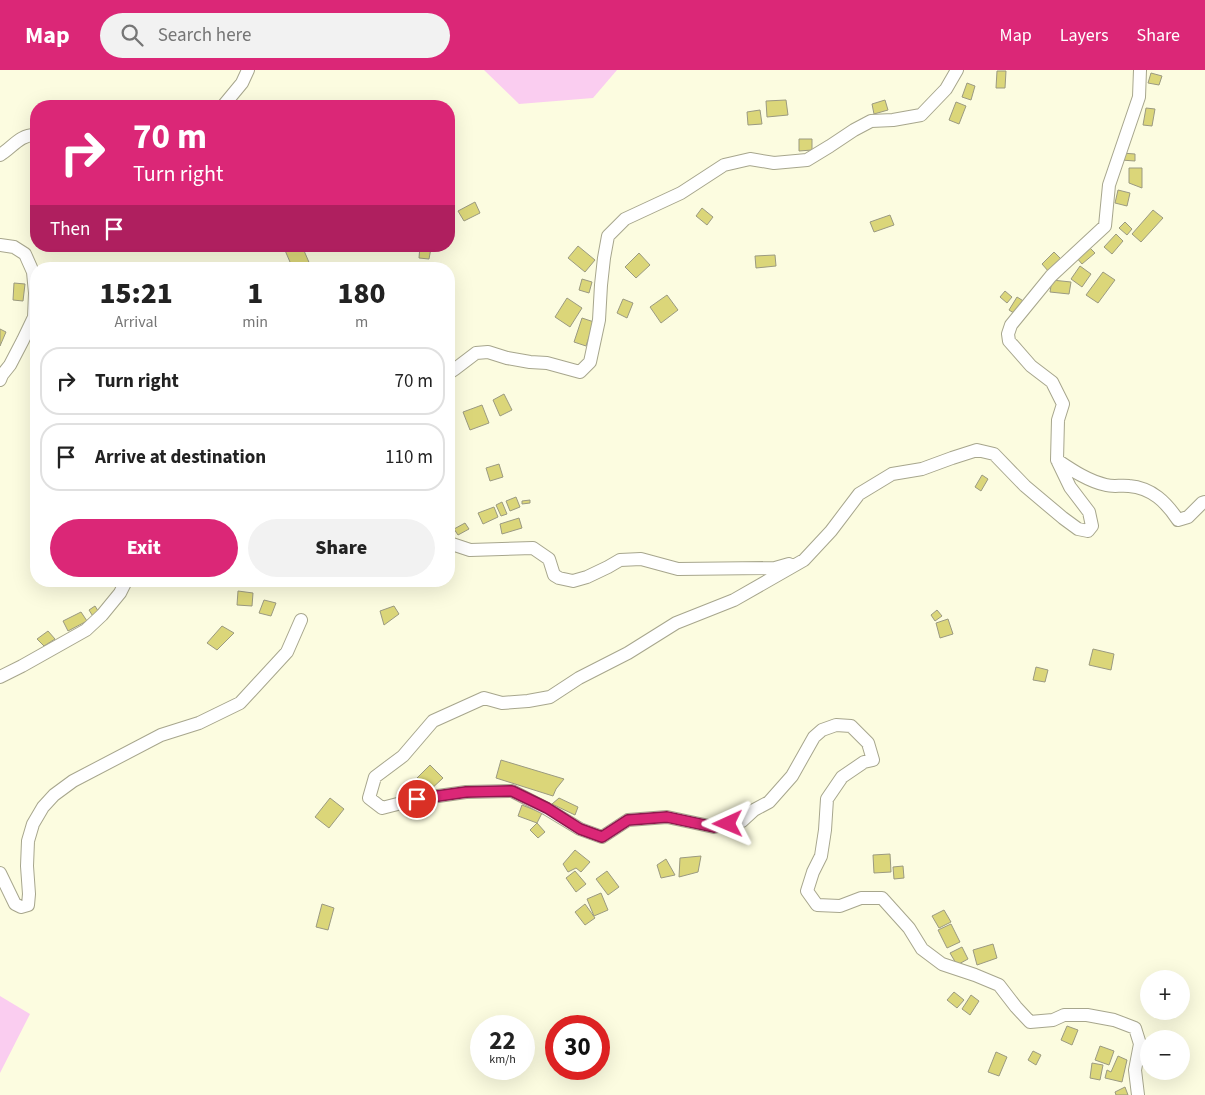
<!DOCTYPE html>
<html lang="en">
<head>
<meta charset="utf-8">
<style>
	:root { --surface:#fff; --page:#f2f2f2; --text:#222; --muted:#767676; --line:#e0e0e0; --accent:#db2777 }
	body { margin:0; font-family:"Source Sans 3",sans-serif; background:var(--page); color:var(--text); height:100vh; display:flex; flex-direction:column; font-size:19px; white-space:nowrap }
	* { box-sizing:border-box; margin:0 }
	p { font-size:16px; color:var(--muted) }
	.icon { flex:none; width:28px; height:28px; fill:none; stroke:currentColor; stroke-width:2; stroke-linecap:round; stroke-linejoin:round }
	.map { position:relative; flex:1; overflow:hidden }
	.sheet { position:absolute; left:30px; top:192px; width:425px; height:325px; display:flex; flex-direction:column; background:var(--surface); border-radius:20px; box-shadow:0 5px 20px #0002 }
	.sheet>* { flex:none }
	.top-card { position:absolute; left:30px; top:30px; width:425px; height:152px; border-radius:20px; box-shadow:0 5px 20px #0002; background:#db2777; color:#fff; overflow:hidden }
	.fabs { position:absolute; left:1140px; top:900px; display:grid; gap:10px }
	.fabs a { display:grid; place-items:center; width:50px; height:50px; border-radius:50%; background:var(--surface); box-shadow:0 5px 20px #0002; font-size:25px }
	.speed { position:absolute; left:470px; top:945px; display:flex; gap:10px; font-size:25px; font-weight:700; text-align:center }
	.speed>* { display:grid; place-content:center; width:65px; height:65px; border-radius:50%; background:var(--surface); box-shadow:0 5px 20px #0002; line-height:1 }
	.speed small { font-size:12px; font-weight:400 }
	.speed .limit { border:8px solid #d22; background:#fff; color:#111 }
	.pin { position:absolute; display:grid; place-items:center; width:42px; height:42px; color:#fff; margin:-21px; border:2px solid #fff; border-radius:50%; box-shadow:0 1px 5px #0007 }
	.me { position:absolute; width:55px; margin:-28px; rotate:269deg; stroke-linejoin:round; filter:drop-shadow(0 0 4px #0008) }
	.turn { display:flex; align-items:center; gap:18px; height:105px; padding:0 20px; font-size:22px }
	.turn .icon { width:65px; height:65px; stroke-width:2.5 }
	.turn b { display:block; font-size:35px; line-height:42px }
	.then { display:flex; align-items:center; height:48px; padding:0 20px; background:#0003; gap:10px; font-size:19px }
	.eta { display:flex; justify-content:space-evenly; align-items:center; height:85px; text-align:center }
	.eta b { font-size:30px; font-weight:800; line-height:35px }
	.action { display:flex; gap:10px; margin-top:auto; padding:10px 20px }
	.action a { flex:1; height:58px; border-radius:30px; background:var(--accent); color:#fff; font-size:20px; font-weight:800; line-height:58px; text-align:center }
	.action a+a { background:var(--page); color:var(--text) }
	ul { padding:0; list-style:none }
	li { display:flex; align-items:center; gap:15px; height:68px; margin:0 10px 8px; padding:0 10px; border:2px solid var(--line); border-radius:20px }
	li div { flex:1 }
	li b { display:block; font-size:19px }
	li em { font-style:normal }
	header { display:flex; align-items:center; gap:30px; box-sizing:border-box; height:70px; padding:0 25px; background:var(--accent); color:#fff }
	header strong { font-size:24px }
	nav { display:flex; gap:28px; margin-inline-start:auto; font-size:18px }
	.search { width:350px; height:45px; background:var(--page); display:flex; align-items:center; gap:12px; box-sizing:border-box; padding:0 18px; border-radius:28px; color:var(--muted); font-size:19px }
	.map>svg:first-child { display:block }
	.green { fill:#facdf0 }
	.building { fill:#dbd679; stroke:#9b9a81 }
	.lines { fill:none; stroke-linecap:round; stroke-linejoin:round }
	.minor-casing { stroke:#a7a68d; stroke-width:14 }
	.minor { stroke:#fff; stroke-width:12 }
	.route-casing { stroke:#8e194d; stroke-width:12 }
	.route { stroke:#db2777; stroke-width:9 }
</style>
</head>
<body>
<header>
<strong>Map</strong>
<div class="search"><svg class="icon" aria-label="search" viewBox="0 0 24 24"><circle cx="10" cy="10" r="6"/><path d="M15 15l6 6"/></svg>Search here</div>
<nav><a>Map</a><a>Layers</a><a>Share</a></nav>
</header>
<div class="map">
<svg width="1205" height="1025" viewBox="0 0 1205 1025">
	<rect width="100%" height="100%" fill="#fcfce0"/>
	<!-- green -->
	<path class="green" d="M484,0H617L593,28L519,34Z
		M0,926L30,944L0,1003Z"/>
	<!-- building -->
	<path class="building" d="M997,1H1006L1005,18H996Z
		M1151,3L1162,6L1159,15L1148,13Z
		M967,13L975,16L971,30L962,27Z
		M786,30L788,45L767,47L766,31Z
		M885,30L888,40L874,44L872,34Z
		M956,32L966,36L959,54L949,50Z
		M1146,38L1155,39L1152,56L1143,55Z
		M760,40L762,54L748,55L747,42Z
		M799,69H812V80L799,81Z
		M1122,83L1135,84V91L1121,90Z
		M1129,98H1142V118L1129,113Z
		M1118,120L1130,123L1127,136L1115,133Z
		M475,132L480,143L464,151L458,141Z
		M702,138L713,147L707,155L696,146Z
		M1153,140L1163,148L1141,172L1132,164Z
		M890,145L894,155L874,162L870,152Z
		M1125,152L1132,159L1127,165L1119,158Z
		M1116,164L1123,171L1112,184L1104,177Z
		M68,176H84V177L70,181Z
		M289,176H302L311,197L308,199H293L284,178Z
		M420,176L431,178L429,189L419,188Z
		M578,176L595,190L585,202L568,188Z
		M1088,176L1095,183L1082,194L1076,187Z
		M1054,182L1062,190L1049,202L1042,194Z
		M639,183L650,195L636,208L625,197Z
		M775,185L776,196L756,198L755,186Z
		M1080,196L1091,204L1082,217L1071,209Z
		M1103,202L1115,210L1098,233L1086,225Z
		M582,209L592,212L589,223L579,220Z
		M1052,210L1071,212L1069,224L1050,222Z
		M14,213L25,214L23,231L13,230Z
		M1005,221L1012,227L1007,233L1000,227Z
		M667,225L678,240L661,253L650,237Z
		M1017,227L1025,232L1017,245L1009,240Z
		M567,228L582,238L570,257L555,247Z
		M623,229L633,233L627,248L617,243Z
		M582,248L594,252L586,276L574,272Z
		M0,259L6,262L0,276Z
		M504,324L512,340L500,346L493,330Z
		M482,335L489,353L470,360L463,342Z
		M499,394L503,407L490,411L486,398Z
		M982,405L988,409L981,421L975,417Z
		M516,427L520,437L510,441L506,431Z
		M530,430V433L522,434V431Z
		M502,432L507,444L501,446L496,435Z
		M494,437L498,447L483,454L478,443Z
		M519,448L522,458L502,464L500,454Z
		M465,453L469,459L458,465L454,459Z
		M238,521L253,523L252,536L237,535Z
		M264,530L276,533L271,546L259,543Z
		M95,536L100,544L94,548L89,540Z
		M394,536L399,544L384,555L380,541Z
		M937,540L942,546L935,551L931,545Z
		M81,542L87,551L68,561L63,551Z
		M948,549L953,564L940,568L936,553Z
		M222,556L234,563L217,580L207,573Z
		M48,561L55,569L44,576L37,569Z
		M1093,579L1114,584L1111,600L1089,595Z
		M1036,597L1048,600L1045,612L1033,610Z
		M501,690L564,709L556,719L553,726L496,708Z
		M430,695L443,708L429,721L417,708Z
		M405,721L413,723L411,730L403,728Z
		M330,728L344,739L329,758L315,747Z
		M559,728L578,737L575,745L552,734Z
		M522,735L542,743L537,753L518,746Z
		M537,753L545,762L538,768L530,760Z
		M575,780L590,792L581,802L576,798L568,802L563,794Z
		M890,784L891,802L874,803L873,785Z
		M701,786L698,802L679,807L680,788Z
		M666,789L675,805L661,808L657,795Z
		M903,796L904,808L894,809L893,797Z
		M575,801L586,814L576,822L566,808Z
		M607,801L619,817L608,825L596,809Z
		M601,823L608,840L594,846L587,829Z
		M322,834L334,838L328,860L316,857Z
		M585,834L595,848L585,855L575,842Z
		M944,840L951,852L939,858L932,846Z
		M951,854L960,872L947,878L938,860Z
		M993,874L997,888L977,895L973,880Z
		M962,877L968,889L957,895L950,883Z
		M954,922L964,930L957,938L947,930Z
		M971,925L979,931L970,945L962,939Z
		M1067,956L1078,960L1072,975L1061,970Z
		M1100,976L1114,981L1109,995L1095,990Z
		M1033,981L1041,985L1036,995L1028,990Z
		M996,982L1007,987L999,1006L988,1002Z
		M1118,986L1127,990L1122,1012L1105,1008L1107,1000L1111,1002Z
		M1092,993L1103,995L1100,1010L1090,1008Z
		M1125,1017L1128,1025H1116L1115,1022Z"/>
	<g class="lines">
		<!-- minor casing -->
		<g class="minor-casing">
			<path id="minor" d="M223,36L242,13L248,0
				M0,85C12,78 20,64 36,65
				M0,175L14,177L25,184L33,202L35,223L34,247L23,270L10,295L2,305L0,310
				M449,303L455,299L476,283L488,282L507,288L530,292L547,293L580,302L590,292L599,250L601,215L604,188L608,166L625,149L681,123L724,95L750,89L774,93L807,90L830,76L854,60L871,51L893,50L921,45L946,19L957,0
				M1057,390C1072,400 1088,411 1106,415C1113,417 1121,415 1129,416C1152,418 1166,432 1178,450L1188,447L1202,433L1205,432
				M449,473L470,480L533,478L549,489L554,505L559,508L573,511L587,507L608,497L620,490L641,489L678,499L775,498L789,494
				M0,607L22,596L86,560L102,545L120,523L126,511
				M0,803L15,834L21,837L28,835L29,824L27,796L28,771L33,754L43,737L54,725L73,711L161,665L199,653L240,633L287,582L301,550
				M1138,1025L1135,1000L1140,974L1135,958L1114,950L1087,945H1064L1053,950L1030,952L1016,937L999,915L975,905L942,894L922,879L909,858L882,828H861L840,836L817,835L807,821L813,802L821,786L825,760L827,729L842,707L864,692L873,690L868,673L851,656L836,655L822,660L814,667L792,706L769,732L754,740L742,751L714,757L667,747L628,750L602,767L580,759L547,739L512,721L466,722L417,729L382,738L369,728L375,707L403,686L433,651L484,628L502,633L528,631L550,627L579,608L628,583L676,553L734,530L804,490L831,461L859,424L892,404L922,399L952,388L977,380L994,384L1025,416L1063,448L1078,459L1088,461L1092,456L1089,442L1070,417L1057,390L1058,350L1063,334L1052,312L1031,296L1009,271L1008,264L1011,255L1051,206L1105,156L1109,115L1139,27L1140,0"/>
		</g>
		<!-- minor -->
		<use href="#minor" class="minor"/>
	</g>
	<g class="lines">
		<!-- route casing -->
		<g class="route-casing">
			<path id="route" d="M417,729L466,722L512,721L547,738L580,759L602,767L628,750L667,747L714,757L728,754"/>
		</g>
		<!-- route -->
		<use href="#route" class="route"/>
	</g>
</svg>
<div class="fabs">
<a>+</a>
<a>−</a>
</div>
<div class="speed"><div>22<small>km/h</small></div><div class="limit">30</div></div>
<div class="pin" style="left:417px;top:729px;background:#d93025"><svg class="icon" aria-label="arrive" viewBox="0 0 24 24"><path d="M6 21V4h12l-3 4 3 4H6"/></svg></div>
<svg class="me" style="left:728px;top:754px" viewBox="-20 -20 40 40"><path d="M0-17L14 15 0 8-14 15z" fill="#db2777" stroke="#fff" stroke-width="4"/></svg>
<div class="top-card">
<div class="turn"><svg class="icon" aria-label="right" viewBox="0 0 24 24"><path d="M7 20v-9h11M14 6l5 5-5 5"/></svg><div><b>70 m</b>Turn right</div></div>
<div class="then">Then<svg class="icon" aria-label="arrive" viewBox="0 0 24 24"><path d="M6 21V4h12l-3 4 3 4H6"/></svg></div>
</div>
<section class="sheet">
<div class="eta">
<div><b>15:21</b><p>Arrival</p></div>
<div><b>1</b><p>min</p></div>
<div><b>180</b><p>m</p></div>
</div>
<ul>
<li><svg class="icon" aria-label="right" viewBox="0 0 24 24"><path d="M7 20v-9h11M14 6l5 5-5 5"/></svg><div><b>Turn right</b></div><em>70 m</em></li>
<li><svg class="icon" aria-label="arrive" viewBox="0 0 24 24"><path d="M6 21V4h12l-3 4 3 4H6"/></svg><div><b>Arrive at destination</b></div><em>110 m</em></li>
</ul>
<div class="action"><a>Exit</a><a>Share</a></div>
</section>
</div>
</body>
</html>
